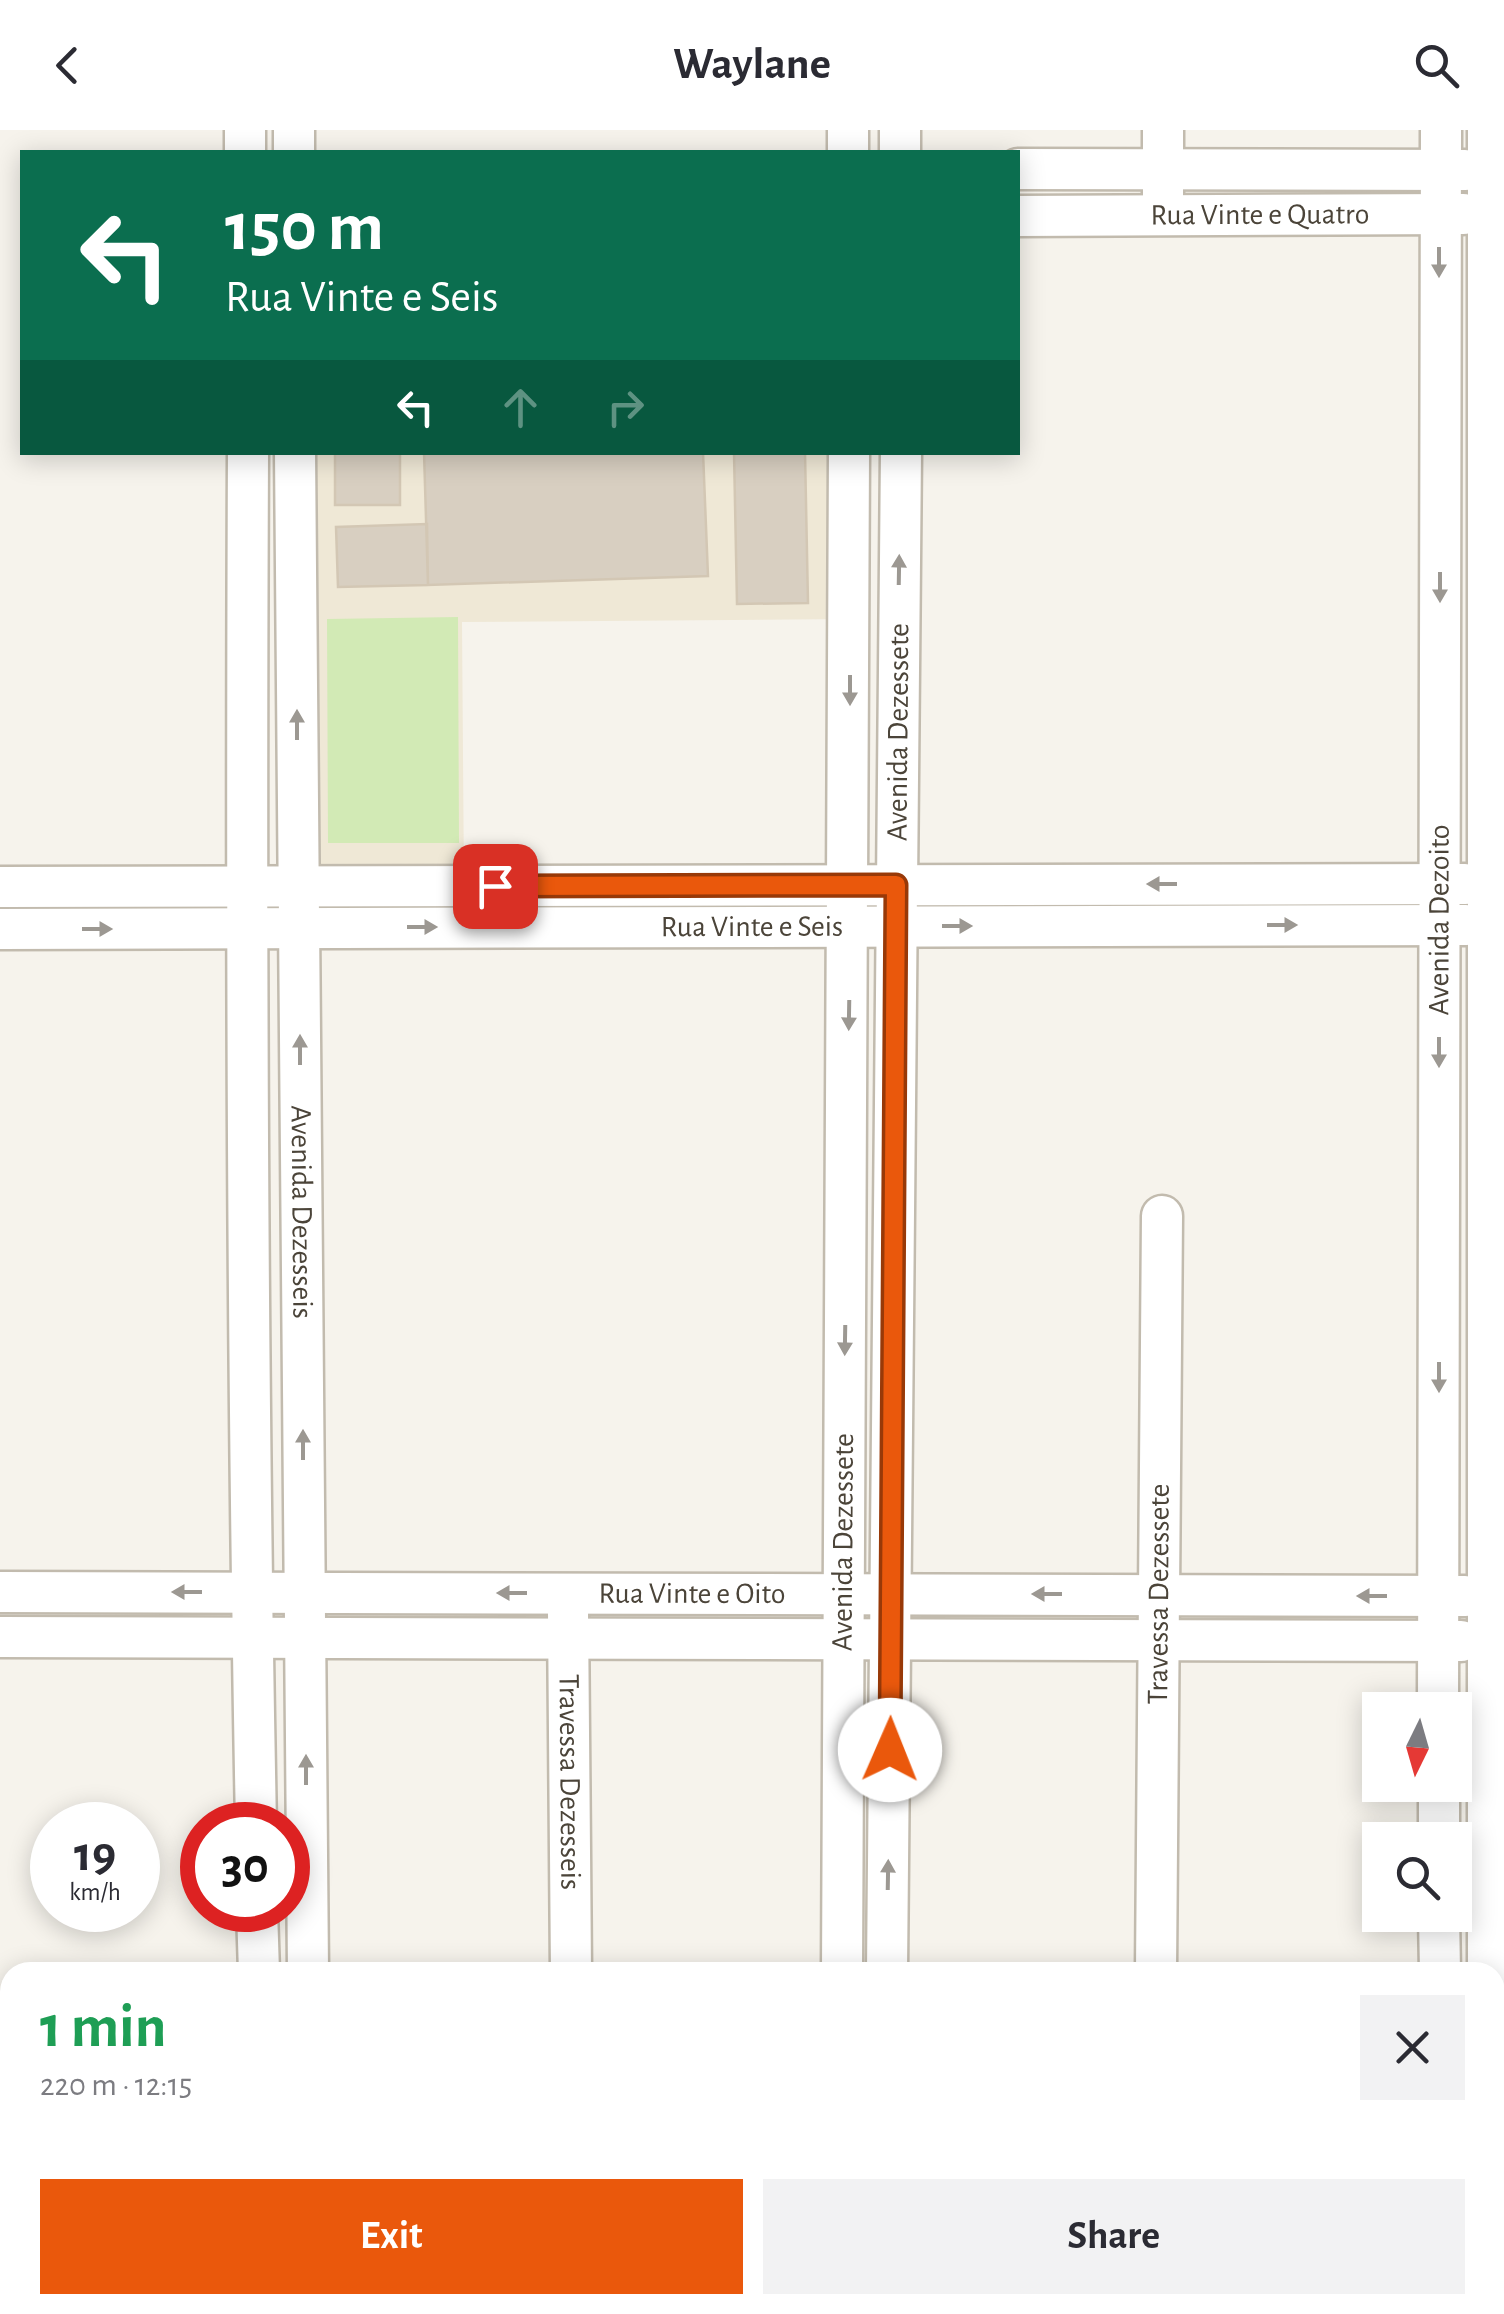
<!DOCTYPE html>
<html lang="en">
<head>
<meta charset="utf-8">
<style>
	:root { --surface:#fff; --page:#f2f2f3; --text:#2b2b33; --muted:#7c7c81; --accent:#ea580c }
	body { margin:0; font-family:"Alegreya Sans",sans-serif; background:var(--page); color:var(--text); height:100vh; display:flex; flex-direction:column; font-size:38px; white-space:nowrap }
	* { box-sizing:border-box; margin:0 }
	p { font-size:32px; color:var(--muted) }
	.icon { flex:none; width:55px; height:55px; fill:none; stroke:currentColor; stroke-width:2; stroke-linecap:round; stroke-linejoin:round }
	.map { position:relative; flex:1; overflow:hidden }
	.panel { position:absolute; left:0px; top:1832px; width:1505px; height:352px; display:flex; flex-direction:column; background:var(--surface); border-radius:30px 30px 0 0; box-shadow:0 5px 25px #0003 }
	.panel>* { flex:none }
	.top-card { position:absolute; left:20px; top:20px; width:1000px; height:305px; border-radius:0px; box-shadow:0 5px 25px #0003; background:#0b6e4f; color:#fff; overflow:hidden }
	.needle { width:65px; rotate:185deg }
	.tools { position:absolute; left:1362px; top:1562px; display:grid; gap:20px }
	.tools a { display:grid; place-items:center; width:110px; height:110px; border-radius:0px; background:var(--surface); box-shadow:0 5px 25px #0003; font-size:50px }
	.speed { position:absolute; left:30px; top:1672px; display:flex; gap:20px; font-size:50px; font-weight:700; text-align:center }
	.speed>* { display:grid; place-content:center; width:130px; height:130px; border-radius:50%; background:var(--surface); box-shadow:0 5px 25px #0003; line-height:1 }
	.speed small { font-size:25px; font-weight:400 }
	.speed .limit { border:15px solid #d22; background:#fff; color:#111 }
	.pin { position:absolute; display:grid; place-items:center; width:85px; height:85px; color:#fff; margin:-42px; border-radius:20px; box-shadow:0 5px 15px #0006 }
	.me { position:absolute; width:110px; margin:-55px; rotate:1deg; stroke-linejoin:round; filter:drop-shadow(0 0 8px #0008) }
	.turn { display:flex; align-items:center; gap:35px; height:210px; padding:0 40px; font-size:45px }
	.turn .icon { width:130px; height:130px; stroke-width:2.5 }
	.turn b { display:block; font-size:70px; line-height:85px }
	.lanes { display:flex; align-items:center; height:95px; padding:0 40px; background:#0003; justify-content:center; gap:50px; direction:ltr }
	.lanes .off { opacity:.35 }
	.round { display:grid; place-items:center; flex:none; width:105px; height:105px; border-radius:0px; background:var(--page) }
	.headline { display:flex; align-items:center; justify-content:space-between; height:170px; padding:0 40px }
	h1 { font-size:60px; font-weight:700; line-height:75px; color:#1e9e55 }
	.action { display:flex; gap:20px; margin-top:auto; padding:20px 40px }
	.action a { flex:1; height:115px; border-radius:0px; background:var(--accent); color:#fff; font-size:40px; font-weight:700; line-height:115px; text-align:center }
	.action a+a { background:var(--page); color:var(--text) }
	header { display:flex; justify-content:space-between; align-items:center; height:130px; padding:0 40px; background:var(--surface); font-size:45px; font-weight:700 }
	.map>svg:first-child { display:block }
	.education { fill:#efe8d6 }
	.green { fill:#d2eab5 }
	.building { fill:#d8cfc1; stroke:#d3c7b4; stroke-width:2.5 }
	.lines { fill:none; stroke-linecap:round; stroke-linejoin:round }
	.minor-casing { stroke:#c2bbae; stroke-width:45 }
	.minor { stroke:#fff; stroke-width:40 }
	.oneway { fill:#9c9892 }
	.route-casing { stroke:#983908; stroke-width:25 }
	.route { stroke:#ea580c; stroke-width:18 }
	.labels { text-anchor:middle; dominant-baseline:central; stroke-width:10; stroke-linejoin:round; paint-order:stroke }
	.street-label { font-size:30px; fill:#4b4439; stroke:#fff }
</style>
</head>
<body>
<header><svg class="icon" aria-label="back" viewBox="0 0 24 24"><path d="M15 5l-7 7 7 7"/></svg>Waylane<svg class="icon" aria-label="search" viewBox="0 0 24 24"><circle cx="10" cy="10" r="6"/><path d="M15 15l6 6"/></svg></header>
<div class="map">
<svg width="1504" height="2184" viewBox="0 0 1504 2184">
	<rect width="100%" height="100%" fill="#f6f3ec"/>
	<!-- education -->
	<path class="education" d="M293,323H849L850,489L462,492L464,757H297Z"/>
	<!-- green -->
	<path class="green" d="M458,487L459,713H328L327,489Z
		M1504,1748V2160H1495V1842Z"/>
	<!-- building -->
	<path class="building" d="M335,322H400V375H335Z
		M424,322H703L708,446L428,455Z
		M734,322H805L808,473L737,474Z
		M427,394L428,455L338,457L336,397Z"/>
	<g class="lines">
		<!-- minor casing -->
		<g class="minor-casing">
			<g id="minor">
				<path d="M245,0V22"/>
				<path d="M848,0V22"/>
				<path d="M900,0V22"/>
				<path d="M294,22V0"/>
				<path d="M1018,39L1465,40"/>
				<path d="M1163,66V0"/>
				<path id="s1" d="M1018,86L1463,84"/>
				<path d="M248,322C246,780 247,1237 256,1695"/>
				<path id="s2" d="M295,322L308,1842"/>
				<path d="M0,757L1465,754"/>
				<path id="s3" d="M0,799L1466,795"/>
				<path id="s4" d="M0,1462L1465,1466"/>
				<path id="s5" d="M568,1482L571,1842"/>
				<path d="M0,1507L1461,1511"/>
				<path id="s6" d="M1438,1580L1441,0"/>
				<path d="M1439,1655V1710"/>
				<path d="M257,1780L259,1842"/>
				<path d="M1439,1785L1440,1842"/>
				<path id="s7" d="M842,1842C841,1336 851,829 849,322"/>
				<path id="s8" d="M887,1842L901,322"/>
				<path id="s9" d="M1156,1842L1162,1086"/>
				<path d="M1488,1842V0"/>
				<path d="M1442,2175V2184"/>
				<path d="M1488,2175V2184"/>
			</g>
		</g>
		<!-- minor -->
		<use href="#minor" class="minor"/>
	</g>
	<!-- one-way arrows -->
	<defs><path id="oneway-solid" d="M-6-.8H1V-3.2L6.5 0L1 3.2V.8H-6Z" transform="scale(2.5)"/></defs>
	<g class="oneway">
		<use href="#oneway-solid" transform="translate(1439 132) rotate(90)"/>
		<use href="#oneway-solid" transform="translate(899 440) rotate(-89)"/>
		<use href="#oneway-solid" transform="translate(1440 457) rotate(90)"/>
		<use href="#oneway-solid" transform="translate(850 560) rotate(90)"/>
		<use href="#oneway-solid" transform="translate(297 595) rotate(-90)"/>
		<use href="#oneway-solid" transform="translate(1162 754) rotate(180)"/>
		<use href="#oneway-solid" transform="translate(1282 795)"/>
		<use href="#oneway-solid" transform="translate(957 796)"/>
		<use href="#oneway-solid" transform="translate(422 797)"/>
		<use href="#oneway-solid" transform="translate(97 799)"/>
		<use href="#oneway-solid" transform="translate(849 885) rotate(91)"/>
		<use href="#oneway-solid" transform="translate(300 920) rotate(-90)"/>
		<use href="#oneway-solid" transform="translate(1439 922) rotate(90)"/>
		<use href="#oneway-solid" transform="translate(845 1210) rotate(91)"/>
		<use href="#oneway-solid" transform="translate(1439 1247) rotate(90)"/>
		<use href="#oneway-solid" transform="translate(303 1315) rotate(-90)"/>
		<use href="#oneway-solid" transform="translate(187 1462) rotate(-180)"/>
		<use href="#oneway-solid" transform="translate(512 1463) rotate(180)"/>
		<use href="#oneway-solid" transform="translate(1047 1464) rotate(-180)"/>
		<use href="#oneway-solid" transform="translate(1372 1466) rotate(-180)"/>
		<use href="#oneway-solid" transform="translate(306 1640) rotate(-90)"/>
		<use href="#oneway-solid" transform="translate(888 1745) rotate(-89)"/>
	</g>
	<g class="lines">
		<!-- route casing -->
		<g class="route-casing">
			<path id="route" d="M495,756L896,755L890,1620"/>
		</g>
		<!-- route -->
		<use href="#route" class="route"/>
	</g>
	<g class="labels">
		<!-- street labels -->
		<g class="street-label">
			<text stroke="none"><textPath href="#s1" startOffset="242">Rua Vinte e Quatro</textPath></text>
			<text stroke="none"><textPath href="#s8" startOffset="1240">Avenida Dezessete</textPath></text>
			<text stroke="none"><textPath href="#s6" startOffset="790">Avenida Dezoito</textPath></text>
			<text stroke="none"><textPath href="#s3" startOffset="752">Rua Vinte e Seis</textPath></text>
			<text stroke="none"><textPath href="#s2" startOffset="760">Avenida Dezesseis</textPath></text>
			<text stroke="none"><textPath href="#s7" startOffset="430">Avenida Dezessete</textPath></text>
			<text stroke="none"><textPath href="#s4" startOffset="692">Rua Vinte e Oito</textPath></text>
			<text stroke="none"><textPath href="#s9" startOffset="378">Travessa Dezessete</textPath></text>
			<text stroke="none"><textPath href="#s5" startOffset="170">Travessa Dezesseis</textPath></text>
		</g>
	</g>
</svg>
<div class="tools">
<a><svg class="needle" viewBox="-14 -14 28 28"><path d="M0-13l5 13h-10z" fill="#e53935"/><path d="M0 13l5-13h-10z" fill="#7c7c81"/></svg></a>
<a><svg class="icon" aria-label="search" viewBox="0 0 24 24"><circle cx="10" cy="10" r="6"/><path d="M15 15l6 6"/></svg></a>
</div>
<div class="speed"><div>19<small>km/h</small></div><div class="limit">30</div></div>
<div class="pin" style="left:495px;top:756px;background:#d93025"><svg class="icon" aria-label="arrive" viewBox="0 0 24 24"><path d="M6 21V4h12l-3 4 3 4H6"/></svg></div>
<svg class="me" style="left:890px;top:1620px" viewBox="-20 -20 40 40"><circle r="19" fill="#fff"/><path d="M0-13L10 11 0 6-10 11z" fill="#ea580c"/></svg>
<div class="top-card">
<div class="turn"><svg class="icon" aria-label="left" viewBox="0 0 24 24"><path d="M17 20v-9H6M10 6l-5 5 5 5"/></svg><div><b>150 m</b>Rua Vinte e Seis</div></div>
<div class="lanes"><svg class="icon" aria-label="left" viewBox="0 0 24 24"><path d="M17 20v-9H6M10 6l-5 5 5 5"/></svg><svg class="icon off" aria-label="ahead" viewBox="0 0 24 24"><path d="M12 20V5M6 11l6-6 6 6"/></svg><svg class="icon off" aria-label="right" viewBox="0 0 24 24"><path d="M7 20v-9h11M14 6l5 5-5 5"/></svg></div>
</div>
<section class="panel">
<div class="headline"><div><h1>1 min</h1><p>220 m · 12:15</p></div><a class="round"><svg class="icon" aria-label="close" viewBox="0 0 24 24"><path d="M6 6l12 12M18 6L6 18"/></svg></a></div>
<div class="action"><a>Exit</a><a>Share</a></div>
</section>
</div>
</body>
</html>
